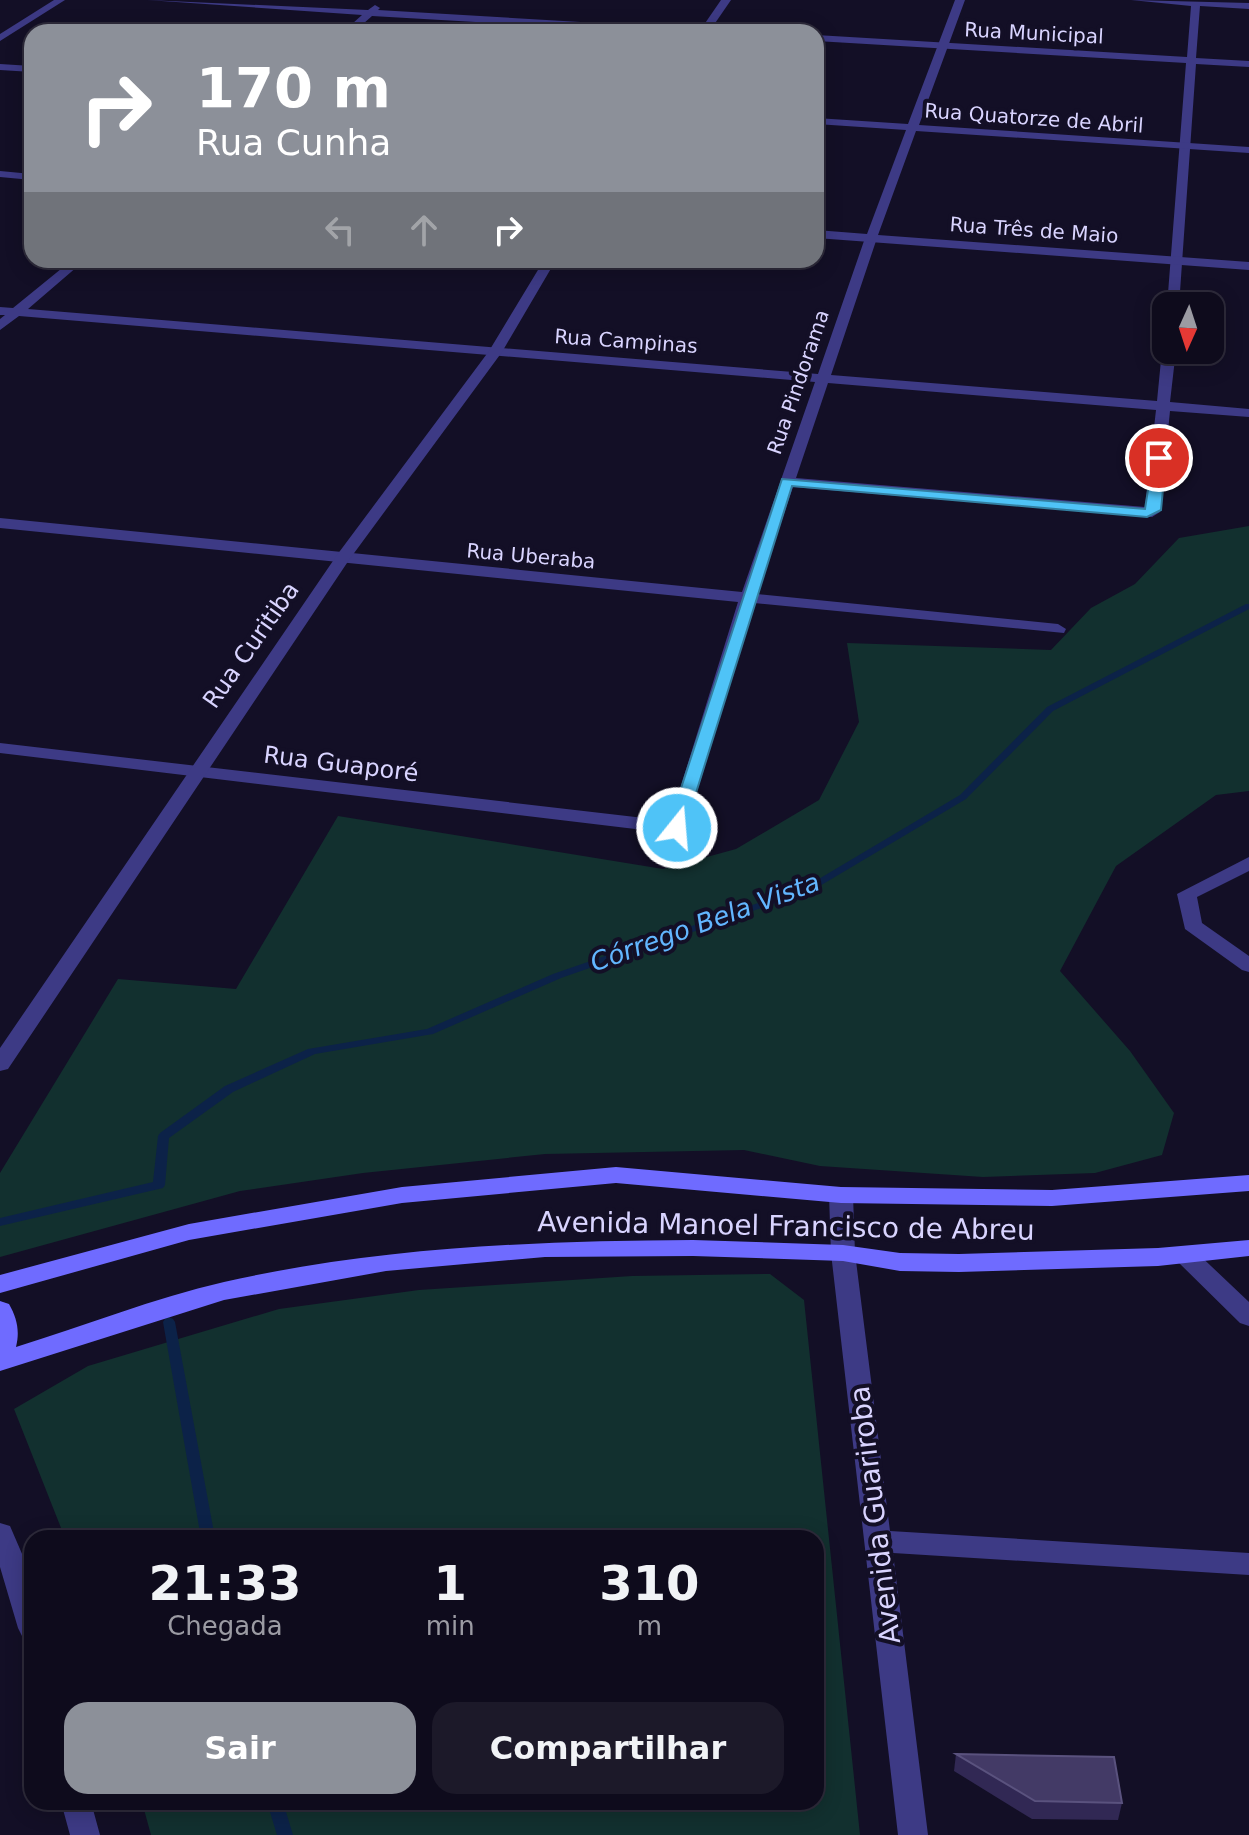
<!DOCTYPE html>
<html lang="pt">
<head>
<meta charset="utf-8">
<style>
	:root { --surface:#0e0b1c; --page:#1c1929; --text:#f1f3f6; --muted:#9b9ba3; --line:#2e2b3b; --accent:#8c9099 }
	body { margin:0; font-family:"DejaVu Sans",sans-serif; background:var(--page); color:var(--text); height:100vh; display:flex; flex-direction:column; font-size:30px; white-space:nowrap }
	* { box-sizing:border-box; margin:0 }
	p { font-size:26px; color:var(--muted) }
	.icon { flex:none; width:44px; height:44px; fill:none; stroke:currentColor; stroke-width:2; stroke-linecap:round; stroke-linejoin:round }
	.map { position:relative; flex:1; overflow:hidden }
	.drawer { position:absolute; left:24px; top:1530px; width:800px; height:280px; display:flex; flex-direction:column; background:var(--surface); border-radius:24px; box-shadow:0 4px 20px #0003,0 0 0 2px var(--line) }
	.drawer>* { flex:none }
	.hud { position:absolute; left:24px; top:24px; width:800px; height:244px; border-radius:24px; box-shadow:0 4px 20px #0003,0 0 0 2px var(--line); background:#8c9099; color:#fff; overflow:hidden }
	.needle { width:52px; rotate:183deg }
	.tools { position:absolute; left:1152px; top:292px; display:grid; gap:16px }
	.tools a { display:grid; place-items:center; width:72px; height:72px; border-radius:16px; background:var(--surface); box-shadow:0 4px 20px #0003,0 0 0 2px var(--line); font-size:40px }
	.pin { position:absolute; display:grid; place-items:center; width:68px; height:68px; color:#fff; margin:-34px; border:4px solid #fff; border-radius:50%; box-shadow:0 2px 8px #0007 }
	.me { position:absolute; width:88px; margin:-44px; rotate:17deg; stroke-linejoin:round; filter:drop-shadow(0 0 6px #0008) }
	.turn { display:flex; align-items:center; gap:28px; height:168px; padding:0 40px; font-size:36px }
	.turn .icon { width:104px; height:104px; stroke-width:2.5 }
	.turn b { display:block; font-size:56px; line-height:68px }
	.lanes { display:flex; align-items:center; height:76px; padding:0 40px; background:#0003; justify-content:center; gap:40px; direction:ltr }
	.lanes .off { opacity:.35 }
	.eta { display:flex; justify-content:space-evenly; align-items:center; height:136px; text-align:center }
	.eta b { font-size:48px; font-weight:800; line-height:56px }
	.button { display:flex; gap:16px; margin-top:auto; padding:16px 40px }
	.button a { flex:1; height:92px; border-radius:24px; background:var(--accent); color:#fff; font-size:32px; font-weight:800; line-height:92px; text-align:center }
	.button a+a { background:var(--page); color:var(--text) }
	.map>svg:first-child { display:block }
	.green { fill:#12302f }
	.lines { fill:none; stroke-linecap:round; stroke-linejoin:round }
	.stream { fill:#0c2248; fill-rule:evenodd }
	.minor { fill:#3d3a85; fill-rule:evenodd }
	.tertiary { fill:#3d3a85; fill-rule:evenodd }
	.secondary { fill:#6f6bff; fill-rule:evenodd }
	.wall { fill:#312854 }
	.building { fill:#433a66; stroke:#5a527e; stroke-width:2 }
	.route { fill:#4fc3f7; stroke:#337fa1; stroke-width:2 }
	.labels { text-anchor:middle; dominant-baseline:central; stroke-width:8; stroke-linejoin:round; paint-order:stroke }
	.far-street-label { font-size:20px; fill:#d9d4ff; stroke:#130f26 }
	.street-label { font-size:24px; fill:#d9d4ff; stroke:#130f26 }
	.water-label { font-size:26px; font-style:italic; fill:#62b6ff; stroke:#130f26 }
	.near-street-label { font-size:28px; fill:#d9d4ff; stroke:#130f26 }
</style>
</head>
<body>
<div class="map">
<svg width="1249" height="1835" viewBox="0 0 1249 1835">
	<rect width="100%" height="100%" fill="#130f26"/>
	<!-- green -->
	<path class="green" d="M1249,526V791L1216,795L1116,866L1060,971L1130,1051L1174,1113L1162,1155L1095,1173L983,1177L820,1166L744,1150L545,1154L363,1173L240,1191L0,1257V1173L118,979L236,989L338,816L663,869L736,849L819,800L859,722L847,643L1051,650L1091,608L1135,584L1179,538Z
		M770,1274L804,1300L860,1835H151L142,1802H816V1538H65L14,1409L88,1366L279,1309L419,1290L632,1276Z"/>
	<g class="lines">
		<!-- stream -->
		<path class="stream" d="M1246,604H1249V609L1053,711L966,799L813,890L561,978L433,1034L315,1054L233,1092L169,1138L165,1185L163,1188L0,1226V1218L153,1182L158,1136L160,1133L225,1086L308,1049L427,1029L553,974L807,886L960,795L1047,707Z
			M169,1317L173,1319L175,1322L215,1538H201L163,1322L165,1319Z
			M267,1802H283L293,1835H277Z"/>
		<!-- minor -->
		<path class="minor" d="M54,0H65L0,41V34Z
			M147,0L368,10L375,5L380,8L378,10L700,29L705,32H652L372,16L354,32H343L362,15Z
			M1131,0L1249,3V9L1200,6L1196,58L1249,61V67L1196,64L1179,306H1167L1186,63L816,41V35L1187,57L1191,6Z
			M871,234L877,238L831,375L1157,401L1162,350L1166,347V350H1176L1170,402L1249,409V417L1170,411L1160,512L1152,517L793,487L757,594L1058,624L1066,629L1064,633L754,603L686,828L677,834L0,753V743L670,821L738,602L0,528V518L742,592L815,382L19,316L0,330V319L5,315H0V307L13,308L72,260H85L28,309L818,374L865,238ZM828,383L1156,410L1145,507L796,478Z
			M232,260H247L232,270H224V264Z
			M1249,857V871L1197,897L1202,923L1249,956V972L1242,970L1185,929L1177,894Z
			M841,1187L849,1189L853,1195L855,1253L890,1531L1249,1553V1575L893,1553L928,1835H898L831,1253L829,1195L833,1189Z
			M1184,1246L1192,1248L1249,1302V1326L1240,1323L1176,1260L1172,1254L1176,1248Z
			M0,1523L10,1526L32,1577V1640L22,1636L18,1628L0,1567Z
			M61,1802H91L100,1835H70Z"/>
		<!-- tertiary -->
		<path class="tertiary" d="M721,0H731L709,32H699Z
			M955,0H965L919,125L1249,147V153L916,131L878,235L1249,262V270L816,238V230L867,234L906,130L816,124V118L908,124Z
			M0,64L32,66V72L0,70Z
			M0,171L32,174V180L0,177Z
			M544,260H556L502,352L349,560L8,1069L0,1071V1048L337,555L489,351Z"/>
		<!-- secondary -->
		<path class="secondary" d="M616,1167L841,1187L1052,1190L1249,1175V1191L1052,1206L841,1203L616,1183L402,1203L189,1240L0,1293V1275L189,1224L402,1187Z
			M693,1240L843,1245L900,1253L959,1254L1158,1248L1249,1240V1256L1158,1266L959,1272L900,1271L843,1261L693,1256L545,1257L386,1271L224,1300L0,1371V1301L9,1304C17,1318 20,1331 16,1347C84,1326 154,1298 224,1282C378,1247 535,1241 693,1240Z"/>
	</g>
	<!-- wall -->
	<path class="wall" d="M956,1754L1122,1803L1118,1820L1032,1819L954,1771Z"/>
	<!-- building -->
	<path class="building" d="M956,1754L1114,1757L1122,1803L1035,1801Z"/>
	<!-- route -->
	<path class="route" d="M1159,454L1166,458L1161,510L1147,517L792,486L685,828L677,833L671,832L668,828L782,479L1145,509L1153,458Z"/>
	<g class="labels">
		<!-- far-street labels -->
		<g class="far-street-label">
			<text transform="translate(1034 33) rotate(3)">Rua Municipal</text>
			<text transform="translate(1034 118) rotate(4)">Rua Quatorze de Abril</text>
			<text transform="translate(1034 230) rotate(4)">Rua Três de Maio</text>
			<text transform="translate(626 341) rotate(4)">Rua Campinas</text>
			<text transform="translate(798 382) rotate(-71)">Rua Pindorama</text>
			<text transform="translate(531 556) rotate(5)">Rua Uberaba</text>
		</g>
		<!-- street labels -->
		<g class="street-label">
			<text transform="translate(251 645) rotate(-55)">Rua Curitiba</text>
			<text transform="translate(341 764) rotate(7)">Rua Guaporé</text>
		</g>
		<!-- water labels -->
		<g class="water-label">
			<text transform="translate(705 922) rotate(-20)">Córrego Bela Vista</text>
		</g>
		<!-- near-street labels -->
		<g class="near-street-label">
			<text transform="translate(786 1226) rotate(1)">Avenida Manoel Francisco de Abreu</text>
			<text transform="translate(875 1515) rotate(-97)">Avenida Guariroba</text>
		</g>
	</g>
</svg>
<div class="tools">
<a><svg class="needle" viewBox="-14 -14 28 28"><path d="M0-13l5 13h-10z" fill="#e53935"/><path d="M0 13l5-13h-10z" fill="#9b9ba3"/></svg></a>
</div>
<div class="pin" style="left:1159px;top:458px;background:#d93025"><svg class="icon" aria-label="arrive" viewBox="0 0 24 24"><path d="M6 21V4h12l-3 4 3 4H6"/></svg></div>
<svg class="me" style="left:677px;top:828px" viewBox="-20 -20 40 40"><circle r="17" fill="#4fc3f7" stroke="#fff" stroke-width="3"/><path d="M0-11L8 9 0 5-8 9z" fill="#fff"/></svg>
<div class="hud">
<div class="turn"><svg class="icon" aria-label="right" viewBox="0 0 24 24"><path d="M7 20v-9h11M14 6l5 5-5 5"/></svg><div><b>170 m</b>Rua Cunha</div></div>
<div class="lanes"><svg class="icon off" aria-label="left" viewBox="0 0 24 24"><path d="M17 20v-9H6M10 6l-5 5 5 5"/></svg><svg class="icon off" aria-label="ahead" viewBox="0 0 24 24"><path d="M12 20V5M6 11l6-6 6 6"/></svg><svg class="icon" aria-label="right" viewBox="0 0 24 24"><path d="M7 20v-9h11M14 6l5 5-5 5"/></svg></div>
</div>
<section class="drawer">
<div class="eta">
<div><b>21:33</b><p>Chegada</p></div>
<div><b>1</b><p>min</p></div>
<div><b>310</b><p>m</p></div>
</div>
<div class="button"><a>Sair</a><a>Compartilhar</a></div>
</section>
</div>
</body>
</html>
